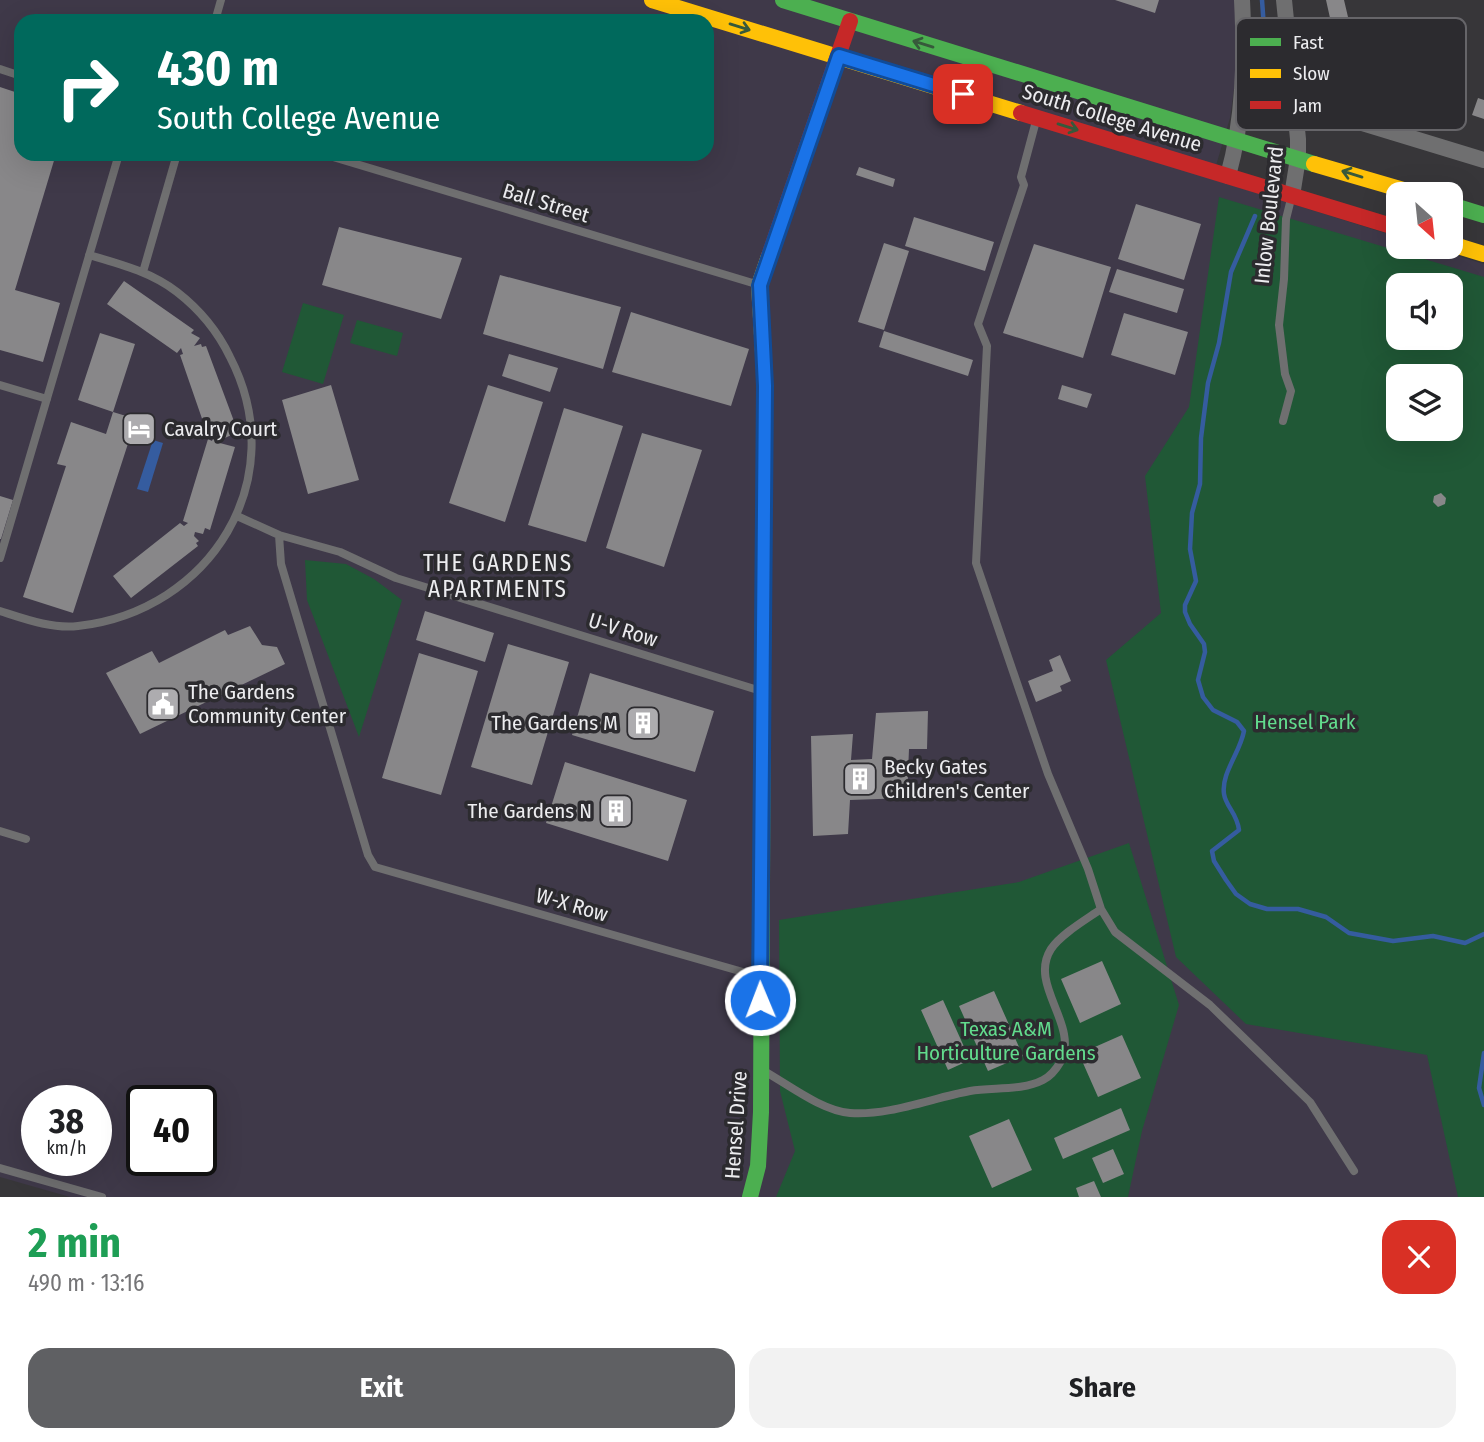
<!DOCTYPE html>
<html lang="en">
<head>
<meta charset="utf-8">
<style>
	:root { --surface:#fff; --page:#f2f2f2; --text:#202124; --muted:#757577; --accent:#5f6063 }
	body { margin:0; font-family:"Fira Sans Condensed",sans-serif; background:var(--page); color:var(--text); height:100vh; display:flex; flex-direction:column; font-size:26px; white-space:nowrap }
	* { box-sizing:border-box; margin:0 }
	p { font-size:23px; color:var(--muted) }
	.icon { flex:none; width:38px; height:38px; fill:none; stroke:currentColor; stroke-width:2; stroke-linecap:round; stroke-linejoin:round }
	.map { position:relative; height:1197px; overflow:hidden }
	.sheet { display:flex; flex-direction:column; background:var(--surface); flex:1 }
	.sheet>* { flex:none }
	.banner { position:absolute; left:14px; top:14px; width:700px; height:147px; border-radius:21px; box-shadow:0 7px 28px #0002; background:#00695c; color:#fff; overflow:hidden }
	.needle { width:46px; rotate:153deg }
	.buttons { position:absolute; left:1386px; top:182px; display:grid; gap:14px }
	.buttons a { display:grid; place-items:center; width:77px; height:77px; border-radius:14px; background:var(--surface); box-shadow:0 7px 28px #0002; font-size:35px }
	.speed { position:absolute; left:21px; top:1085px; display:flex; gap:14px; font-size:35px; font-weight:700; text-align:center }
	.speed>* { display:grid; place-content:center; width:91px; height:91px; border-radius:50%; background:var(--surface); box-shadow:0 7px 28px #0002; line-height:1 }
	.speed small { font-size:18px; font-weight:400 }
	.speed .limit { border:4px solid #111; border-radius:10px; background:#fff; color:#111 }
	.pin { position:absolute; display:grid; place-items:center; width:60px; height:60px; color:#fff; margin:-30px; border-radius:14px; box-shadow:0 4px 10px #0006 }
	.me { position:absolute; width:77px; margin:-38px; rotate:359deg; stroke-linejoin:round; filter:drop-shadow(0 0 5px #0008) }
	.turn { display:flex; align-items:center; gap:24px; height:147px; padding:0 28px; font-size:32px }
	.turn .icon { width:91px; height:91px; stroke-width:2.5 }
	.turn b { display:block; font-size:49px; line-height:60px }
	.round { display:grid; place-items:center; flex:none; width:74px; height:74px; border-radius:21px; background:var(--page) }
	.head { display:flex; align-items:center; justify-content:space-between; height:119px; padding:0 28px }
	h1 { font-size:42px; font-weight:700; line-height:52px; color:#1e9e55 }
	.button { display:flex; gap:14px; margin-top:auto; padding:14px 28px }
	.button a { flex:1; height:80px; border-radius:21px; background:var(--accent); color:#fff; font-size:28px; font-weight:700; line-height:80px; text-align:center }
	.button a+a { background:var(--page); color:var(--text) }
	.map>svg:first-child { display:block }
	.education { fill:#3f3949; fill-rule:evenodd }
	.green { fill:#205836; fill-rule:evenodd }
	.water { fill:#355c9f }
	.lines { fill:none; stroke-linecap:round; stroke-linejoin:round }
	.stream { stroke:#355c9f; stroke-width:4.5 }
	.building { fill:#888789 }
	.lane { stroke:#6f6f70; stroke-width:8 }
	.street { stroke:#6f6f70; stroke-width:16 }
	.fast { stroke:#4caf50; stroke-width:16 }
	.slow { stroke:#ffc107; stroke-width:16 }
	.jam { stroke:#c62828; stroke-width:16 }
	.oneway { stroke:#37593b }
	.route-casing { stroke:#114b97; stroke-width:18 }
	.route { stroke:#1a73e8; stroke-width:12 }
	.labels { text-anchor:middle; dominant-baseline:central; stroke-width:7; stroke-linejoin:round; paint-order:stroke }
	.street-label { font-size:21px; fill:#ececef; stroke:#2c2b2f }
	.poi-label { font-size:21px; fill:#ececef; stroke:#2c2b2f; text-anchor:start }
	.park-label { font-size:21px; fill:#62db8d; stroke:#2c2b2f }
	.neighbourhood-label { font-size:23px; letter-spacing:2px; fill:#ececef; stroke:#2c2b2f }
	.key { fill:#2c2b2f; stroke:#666569; stroke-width:2 }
	.key-label { font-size:19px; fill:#ececef }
</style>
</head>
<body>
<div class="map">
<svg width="1484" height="1197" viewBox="0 0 1484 1197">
	<rect width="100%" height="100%" fill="#373639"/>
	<!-- education -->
	<path class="education" d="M0,0H1235L1238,60L1230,118L1212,179L1398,237V247H1428L1484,264V1197H70L0,1177ZM21,21H707V154H21ZM1398,285H1451V338H1398ZM1398,376H1451V429H1398ZM37,1101H96V1160H37ZM142,1101H201V1160H142Z"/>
	<!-- green -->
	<path class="green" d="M1219,197L1484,277V1197H1458L1427,1055L1246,1024L1176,957L1106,660L1161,613L1145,476L1189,407ZM1398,285H1451V338H1398ZM1398,376H1451V429H1398Z
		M303,303L344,315L323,384L282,372Z
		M357,320L403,333L397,356L350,343Z
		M305,560L346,564L374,579L402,600L359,737L307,600Z
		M1129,843L1179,1005L1142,1131L1128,1197H776L795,1151L780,1091L779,920L1019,882Z"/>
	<!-- water -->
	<path class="water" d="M153,440L163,443L148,492L137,489Z"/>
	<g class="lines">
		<!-- stream -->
		<path class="stream" d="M1262,0L1268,83L1264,128
			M1255,216L1231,272L1219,343L1208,383L1201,438L1200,484L1192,513L1190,549L1196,581L1185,605V612L1190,624L1204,644L1205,652L1198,680L1203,697L1213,710L1237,722L1244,731C1240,753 1221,773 1224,794C1226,807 1237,813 1239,830L1212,851L1214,861L1226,880L1236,894L1250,904L1267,909H1298L1326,917L1349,933L1393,941L1433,936L1465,943L1484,934
			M1484,1053L1479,1088L1484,1105"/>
	</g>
	<!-- building -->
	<path class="building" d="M1115,0H1159L1155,13Z
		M1326,0H1344L1348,17L1330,18Z
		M0,87L21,94V154H56L15,290L60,303L43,362L0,350Z
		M1478,98L1484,100V119L1472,115Z
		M859,167L895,179L893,187L856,175Z
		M1136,204L1201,224L1184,280L1118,259Z
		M914,217L994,242L985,271L905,246Z
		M339,227L462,258L441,319L322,285Z
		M884,243L909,251L884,330L858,322Z
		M1034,244L1111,267L1083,358L1003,333Z
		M1117,269L1184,289L1177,313L1109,292Z
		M500,275L621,307L603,369L483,334Z
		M124,281L194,330L191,333L200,338L194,346L201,344L202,347L206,346L238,432L216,442L235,447L210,530L205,528L203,534L195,532L194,536L199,541L196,543L198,546L131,598L113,576L180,523L184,526L188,523L183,521L208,439L212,441L213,437L208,436L180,355L183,354L181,348L177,353L107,304Z
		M631,312L749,349L731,406L612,372Z
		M1124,313L1188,332L1175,375L1111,355Z
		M884,331L973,360L968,376L879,347Z
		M100,333L135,344L113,412L78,400Z
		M509,354L558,368L550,392L502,376Z
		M331,385L359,480L308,494L282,400Z
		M488,385L543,402L505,522L449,503Z
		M1062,385L1092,394L1087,408L1058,399Z
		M564,408L623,426L586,542L528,525Z
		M113,412L136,419L73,613L23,597L66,466L57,464L71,422L106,434Z
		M642,433L702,450L664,567L606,548Z
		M1441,493L1446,498L1445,504L1438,507L1433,502L1434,496Z
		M0,496L13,500L1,539H0Z
		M425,611L494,633L485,662L416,640Z
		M250,626L262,645L277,647L285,664L140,734L106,673L152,651L159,663L225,630L228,635Z
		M508,644L569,662L532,785L471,767Z
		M419,653L478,671L441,795L382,778Z
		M1060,655L1071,681L1060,686L1062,691L1036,702L1028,681L1053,671L1049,660Z
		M590,673L714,711L695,772L572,735Z
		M928,711L927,749H909L907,798L850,800L848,834L813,836L811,736L853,734L851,760L872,759L876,713Z
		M565,762L687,800L668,861L546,823Z
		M1102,961L1121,1004L1080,1023L1061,979Z
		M994,991L1023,1056L988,1071L959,1006Z
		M943,1000L970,1060L948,1070L921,1010Z
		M1122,1035L1141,1078L1098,1097L1079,1054Z
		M1121,1108L1130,1130L1063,1159L1054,1138Z
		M1009,1119L1032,1170L992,1188L969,1136Z
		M1113,1149L1124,1174L1103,1183L1092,1158Z
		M1094,1181L1101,1197H1079L1076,1188Z"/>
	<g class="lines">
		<!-- lane -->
		<path class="lane" d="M215,21L221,0
			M0,69L21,76
			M1036,121L1021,177L1024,185L978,324L987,346L976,563L1048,774L1088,869L1101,909L1115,932L1210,1005L1310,1102L1354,1171
			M323,154L756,284
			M143,272L177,154
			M0,385L47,399
			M1283,421L1291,391L1285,374L1279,325L1284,279L1286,219L1291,199
			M237,516L279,535L340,552L396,578L761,691
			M279,535L281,564L368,855L375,867L757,976
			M0,558L119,154
			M0,611C25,619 52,629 78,626C211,611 293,479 230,357C218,332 199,309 177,292C151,272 120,264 89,255
			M0,831L26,839
			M764,1071C789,1085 822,1111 850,1113C888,1116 932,1098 970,1091C993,1087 1022,1091 1043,1080C1051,1076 1057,1068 1061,1061C1079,1024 1028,985 1051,949C1061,934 1087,919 1101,909
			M0,1168L102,1197"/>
		<!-- street -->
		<path class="street" d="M1284,0L1298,139V158L1292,196
			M1295,107L1323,111L1484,160
			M1228,176C1244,118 1245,60 1242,0"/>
		<!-- fast -->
		<path class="fast" d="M783,0L1314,164
			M1451,205L1484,215
			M750,1197L758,1166L761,1112L763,657"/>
		<!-- slow -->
		<path class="slow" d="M652,0L1021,113
			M1314,164L1417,194
			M1451,244L1484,254
			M763,657L765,386L759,285L769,256"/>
		<!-- jam -->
		<path class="jam" d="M1021,113L1398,228
			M769,256L850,21"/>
	</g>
	<!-- one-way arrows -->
	<defs><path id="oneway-shaft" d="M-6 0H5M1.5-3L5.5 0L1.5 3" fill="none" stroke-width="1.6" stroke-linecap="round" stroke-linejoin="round" transform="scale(1.75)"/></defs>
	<g class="oneway">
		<use href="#oneway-shaft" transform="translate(740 27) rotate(17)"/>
		<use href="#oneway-shaft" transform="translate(923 44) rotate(-163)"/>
		<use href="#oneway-shaft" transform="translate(1068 127) rotate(17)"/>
		<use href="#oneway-shaft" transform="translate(1352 174) rotate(-163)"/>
	</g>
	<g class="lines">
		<!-- route casing -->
		<g class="route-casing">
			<path id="route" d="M760,1000L765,386L760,285L839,56L963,94"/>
		</g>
		<!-- route -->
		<use href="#route" class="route"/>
	</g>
	<!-- icons -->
	<defs>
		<g id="hotel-square" transform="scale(1.75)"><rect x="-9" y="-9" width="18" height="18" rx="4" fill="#adacaf" stroke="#2c2b2f"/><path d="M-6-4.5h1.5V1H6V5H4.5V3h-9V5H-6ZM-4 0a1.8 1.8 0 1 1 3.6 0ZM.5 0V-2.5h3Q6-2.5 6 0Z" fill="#fff"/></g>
		<g id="civic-square" transform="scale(1.75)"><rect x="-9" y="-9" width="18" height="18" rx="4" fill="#adacaf" stroke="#2c2b2f"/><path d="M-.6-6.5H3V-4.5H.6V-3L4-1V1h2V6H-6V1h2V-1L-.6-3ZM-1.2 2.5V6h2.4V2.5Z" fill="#fff"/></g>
		<g id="building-square" transform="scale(1.75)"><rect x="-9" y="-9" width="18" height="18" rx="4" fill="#adacaf" stroke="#2c2b2f"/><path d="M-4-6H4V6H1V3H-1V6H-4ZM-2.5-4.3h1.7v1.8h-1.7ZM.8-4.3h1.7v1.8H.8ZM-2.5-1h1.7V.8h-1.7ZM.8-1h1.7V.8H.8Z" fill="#fff"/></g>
	</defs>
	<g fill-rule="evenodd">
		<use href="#hotel-square" x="139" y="429"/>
		<use href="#civic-square" x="163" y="704"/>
		<use href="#building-square" x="643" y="723"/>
		<use href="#building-square" x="860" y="779"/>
		<use href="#building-square" x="616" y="811"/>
	</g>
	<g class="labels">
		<!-- street labels -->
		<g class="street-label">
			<text transform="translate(1112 118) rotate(17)">South College Avenue</text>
			<text transform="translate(546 203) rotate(17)">Ball Street</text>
			<text transform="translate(1269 215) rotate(-84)">Inlow Boulevard</text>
			<text transform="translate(623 630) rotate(17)">U-V Row</text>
			<text transform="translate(572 905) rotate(16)">W-X Row</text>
			<text transform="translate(736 1125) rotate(-86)">Hensel Drive</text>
		</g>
		<!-- poi labels -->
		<g class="poi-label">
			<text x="164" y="429">Cavalry Court</text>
			<text x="188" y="692">The Gardens<tspan x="188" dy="24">Community Center</tspan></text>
			<text x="618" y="723" text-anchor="end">The Gardens M</text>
			<text x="884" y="767">Becky Gates<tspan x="884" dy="24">Children's Center</tspan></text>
			<text x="592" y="811" text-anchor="end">The Gardens N</text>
		</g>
		<!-- park labels -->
		<g class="park-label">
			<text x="1305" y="722">Hensel Park</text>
			<text x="1006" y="1029">Texas A&amp;M<tspan x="1006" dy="24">Horticulture Gardens</tspan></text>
		</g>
		<!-- neighbourhood labels -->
		<g class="neighbourhood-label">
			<text x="498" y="563">THE GARDENS<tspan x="498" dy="26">APARTMENTS</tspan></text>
		</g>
	</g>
	<!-- legend -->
	<rect x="1236" y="18" width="230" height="112" rx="10" class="key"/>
	<rect x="1250" y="38" width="31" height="8" fill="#4caf50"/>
	<rect x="1250" y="69" width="31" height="9" fill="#ffc107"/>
	<rect x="1250" y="101" width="31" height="8" fill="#c62828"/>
	<g class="key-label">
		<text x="1293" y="49">Fast</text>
		<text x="1293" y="80">Slow</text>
		<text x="1293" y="112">Jam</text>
	</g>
</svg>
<div class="buttons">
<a><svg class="needle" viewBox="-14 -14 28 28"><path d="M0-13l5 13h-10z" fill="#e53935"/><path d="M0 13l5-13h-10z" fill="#757577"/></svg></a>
<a><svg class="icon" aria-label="sound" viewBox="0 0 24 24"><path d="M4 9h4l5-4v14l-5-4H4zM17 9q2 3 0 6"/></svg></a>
<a><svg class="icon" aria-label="layers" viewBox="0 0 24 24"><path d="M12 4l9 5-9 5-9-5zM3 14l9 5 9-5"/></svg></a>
</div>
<div class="speed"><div>38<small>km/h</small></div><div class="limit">40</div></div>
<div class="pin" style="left:963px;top:94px;background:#d93025"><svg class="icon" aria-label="arrive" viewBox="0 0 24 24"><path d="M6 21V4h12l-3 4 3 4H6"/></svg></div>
<svg class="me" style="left:760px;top:1000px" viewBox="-20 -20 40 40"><circle r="17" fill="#1a73e8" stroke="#fff" stroke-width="3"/><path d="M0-11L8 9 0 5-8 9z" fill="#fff"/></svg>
<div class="banner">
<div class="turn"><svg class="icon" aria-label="right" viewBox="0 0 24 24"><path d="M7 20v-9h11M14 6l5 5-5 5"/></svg><div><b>430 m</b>South College Avenue</div></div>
</div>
</div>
<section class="sheet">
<div class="head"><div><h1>2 min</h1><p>490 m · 13:16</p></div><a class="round" style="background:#d93025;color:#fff"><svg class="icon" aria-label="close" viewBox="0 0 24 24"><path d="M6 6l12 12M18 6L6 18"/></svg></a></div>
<div class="button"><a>Exit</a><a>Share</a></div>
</section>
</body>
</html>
